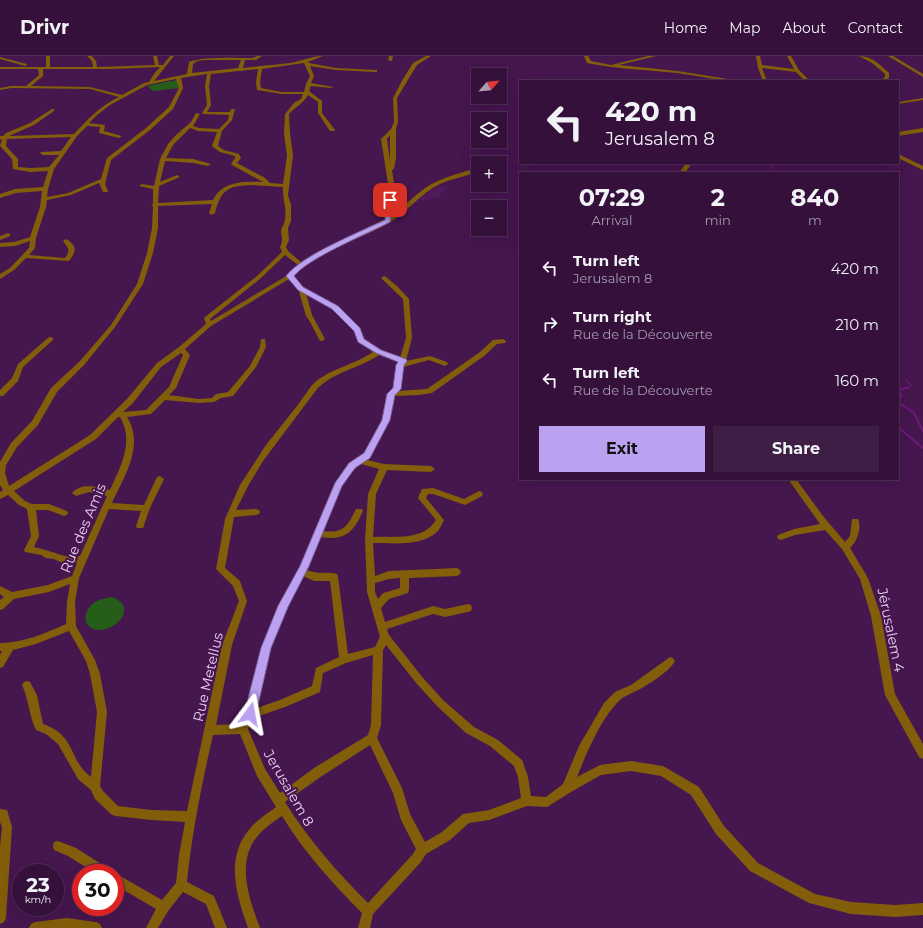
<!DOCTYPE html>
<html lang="en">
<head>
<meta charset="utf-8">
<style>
	:root { --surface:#34103b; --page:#3f1e46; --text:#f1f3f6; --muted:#a99daf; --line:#4e3055; --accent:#bca0f2 }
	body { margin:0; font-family:Montserrat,sans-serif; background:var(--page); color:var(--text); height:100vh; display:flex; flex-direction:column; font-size:15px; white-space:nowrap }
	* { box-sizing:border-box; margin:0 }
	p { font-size:13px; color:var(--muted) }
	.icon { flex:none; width:22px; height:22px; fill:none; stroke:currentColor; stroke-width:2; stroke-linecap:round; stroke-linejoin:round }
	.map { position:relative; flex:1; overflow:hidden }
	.drawer { position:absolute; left:519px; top:116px; width:380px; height:308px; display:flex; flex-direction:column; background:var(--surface); border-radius:0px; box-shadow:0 4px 16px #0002,0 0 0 1px var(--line) }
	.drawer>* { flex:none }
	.top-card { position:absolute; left:519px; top:24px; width:380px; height:84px; border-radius:0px; box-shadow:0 4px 16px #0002,0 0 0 1px var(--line); background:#34103b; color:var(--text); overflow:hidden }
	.needle { width:26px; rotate:63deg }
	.buttons { position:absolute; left:471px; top:12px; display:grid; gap:8px }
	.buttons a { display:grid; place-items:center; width:36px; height:36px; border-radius:0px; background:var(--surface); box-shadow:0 4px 16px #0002,0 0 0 1px var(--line); font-size:20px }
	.speed { position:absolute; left:12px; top:808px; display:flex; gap:8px; font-size:20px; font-weight:700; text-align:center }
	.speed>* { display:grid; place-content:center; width:52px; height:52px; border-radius:50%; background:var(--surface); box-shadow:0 4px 16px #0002,0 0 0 1px var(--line); line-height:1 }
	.speed small { font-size:10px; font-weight:400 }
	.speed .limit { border:6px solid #d22; background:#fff; color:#111 }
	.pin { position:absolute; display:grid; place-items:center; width:34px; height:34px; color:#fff; margin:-17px; border-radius:8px; box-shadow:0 2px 6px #0006 }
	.me { position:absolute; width:44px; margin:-22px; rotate:13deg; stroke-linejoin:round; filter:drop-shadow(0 0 3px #0008) }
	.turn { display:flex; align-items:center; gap:14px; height:84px; padding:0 20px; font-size:18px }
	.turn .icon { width:52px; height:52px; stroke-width:2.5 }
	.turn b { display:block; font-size:28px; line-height:34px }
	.eta { display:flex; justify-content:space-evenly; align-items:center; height:68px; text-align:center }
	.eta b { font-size:24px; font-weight:700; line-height:28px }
	.button { display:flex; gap:8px; margin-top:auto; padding:8px 20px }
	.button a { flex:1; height:46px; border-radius:0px; background:var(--accent); color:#111; font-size:16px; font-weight:700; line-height:46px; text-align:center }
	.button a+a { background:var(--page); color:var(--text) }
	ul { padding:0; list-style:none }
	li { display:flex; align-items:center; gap:12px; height:56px; padding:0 20px }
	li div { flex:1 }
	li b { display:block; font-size:15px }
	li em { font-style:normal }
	header { display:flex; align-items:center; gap:24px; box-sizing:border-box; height:56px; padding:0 20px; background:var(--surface); border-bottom:1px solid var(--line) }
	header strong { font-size:19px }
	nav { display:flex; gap:22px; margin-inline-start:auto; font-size:14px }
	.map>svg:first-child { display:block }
	.built { fill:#501a5b }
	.green { fill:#245e19 }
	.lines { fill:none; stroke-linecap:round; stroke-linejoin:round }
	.stream-far2 { stroke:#6c197b; stroke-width:1 }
	.stream-far1 { stroke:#6c197b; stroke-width:1.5 }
	.stream { stroke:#6c197b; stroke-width:2 }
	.minor { fill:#825d0a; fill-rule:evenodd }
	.route { fill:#bca0f2; stroke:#7a689d }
	.labels { text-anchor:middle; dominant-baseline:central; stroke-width:4; stroke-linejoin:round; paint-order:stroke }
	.street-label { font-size:14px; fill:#eaceef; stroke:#46164f }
</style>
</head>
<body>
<header>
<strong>Drivr</strong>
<nav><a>Home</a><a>Map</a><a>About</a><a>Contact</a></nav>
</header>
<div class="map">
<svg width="923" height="872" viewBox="0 0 923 872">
	<rect width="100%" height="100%" fill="#46164f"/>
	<!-- built -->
	<path class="built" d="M446,130L440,140L421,145L420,142L433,134L438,131Z"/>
	<!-- green -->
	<path class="green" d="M177,24L180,32L153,35L147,30Z
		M112,541C142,552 109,582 91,572C81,565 86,552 95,546C100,543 106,542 112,541Z"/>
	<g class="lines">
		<!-- stream-far2 -->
		<path class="stream-far2" d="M768,107L773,110L768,117"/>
		<!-- stream-far1 -->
		<path class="stream-far1" d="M901,333L908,332L911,329L906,324"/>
		<!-- stream -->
		<path class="stream" d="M898,334L906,332
			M898,335L902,339L898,344
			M898,346L914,357L923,375
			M898,371L923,392"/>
		<!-- minor -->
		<path class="minor" d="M46,0H50V11H93L92,5L87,0H92L96,5L97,11L155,9L153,0H157L159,9H163L170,0H174L154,25L187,18L189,6C203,0 237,2 253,2L257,0H262L256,4H245L243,12C258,10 274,9 290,7C301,5 312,0 323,0L308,6L309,7L336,12L377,14V16H375L336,14L310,10L314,20L311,27L333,31L331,32L311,30L309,35L322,45V57L335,74L334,75H330L318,57V46L308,39C304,47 295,51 289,58L290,78L293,99L288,139L291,149V165L288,172L289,184L286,191L288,195L301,206L319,195L385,163V155L389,134L381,83L391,73L394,66L393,42L403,23L413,7L426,0H431L417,9L397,42L398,66L396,73V102L394,113L392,114L395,134L391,160C403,151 413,141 425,132C440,122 457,118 474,113L477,115C469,120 450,123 440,128C420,138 407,156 389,167C357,185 320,193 293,220L303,231L337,250L359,273L364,283L380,294L400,302L406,282L403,243L381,222L384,220L386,221L397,230L409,243L412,282L406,305L430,300L447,306L448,308L445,310L429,304L403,311L399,335L427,333L480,296L493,284L503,283L506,285L505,287L497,288L484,300L432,337L419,339L394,340L390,364L371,400L367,404L384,408L431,410L435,413L431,416L387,414L376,438L373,481C395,480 423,485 436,464L418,442L422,433L433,432L464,443L479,435L482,436L483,438L482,440L465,449L433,438H428L426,442L444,464C442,468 440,472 438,475C422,491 393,487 373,487L375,520L389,515L457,512L460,514L461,516L460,518L457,520L409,522V534L408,537L389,543L381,552L385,566L433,550L445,553L468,548L471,549L472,552L471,555L468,556L445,561L433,558L387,573L389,579L423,622L444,645L474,671L498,684L522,704L528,721L531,740L546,741L563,728L579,690L604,647L615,636L631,629L670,601L673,602L675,605C670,615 647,630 636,635C631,638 624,640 620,644C602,660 586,698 577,721L600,709L631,705L663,710L699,731L724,770L758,807L815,838L851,846L895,849L923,847V859L895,861L851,858L809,847L750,815L716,778L691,739L661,720L631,715L601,719L571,736L547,751L527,750L489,764L469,767L450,784L426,798L421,806L373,858L370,872H358L362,857C332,827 304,796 282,760C273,766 263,773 256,782C236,808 250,845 260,872H248C237,841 225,804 248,775C255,765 267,758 276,751L257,720L240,678L213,679C202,727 192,776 187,826L214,840L227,872H215L206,848L183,836L168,855L158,872H146L156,853L115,829V817L162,844L176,827L179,799L185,766L151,764L116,760L112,759L95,743L91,734L78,723L58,688L46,678L36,674C29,660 29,644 22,629L24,626L27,625L30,626L37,639L43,668C77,680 68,704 91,721L97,656L90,618L86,605L69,575L36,588L13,594L3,611L0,612V599L2,595H0V587C23,587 46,577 66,568L67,546L70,528L49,536L14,543L3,553L0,554V544L4,541L0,538V530L12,536L48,529L72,520L77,507L60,506L54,503L46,502L41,499L25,496L24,494L31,480L27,453L19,449L8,439L0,443V436L3,434L0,429V406L11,387L32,365L51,332L80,305L111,269L137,228L147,197L152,172L153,150L151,149L153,148V133L139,130L142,128L154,130L160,103L168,88L176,79L191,66L196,57L200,58L193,70L199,72L219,73L228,64L229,59L204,58L202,57L207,49L205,30L207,18L181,22L183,32L173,53L150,74L111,104L105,128L108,135L107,136H103L99,127L71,139L47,144L46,151L36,182L35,192L29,199L65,202C71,194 68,192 63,185L66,183C78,190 76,196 69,205L26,202L14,214L0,223V218L10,212L29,192L30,185L15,190L0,191V187L14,186L30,181L40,151L42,135L16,137L0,142V138L15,133L43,131L48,115L30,116L13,113L12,103L0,90L2,83L0,84V80H3L6,77L30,67L52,53H54V55L34,69L9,80L74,78C88,63 100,50 119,41L90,33L11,32L0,34V32L11,30H26L39,19L38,13H0V11H46ZM205,4H241L238,12L192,17L193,8L197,5ZM304,7L310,20L306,28L304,36H282L261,32L260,26L262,13ZM160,11L154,18L149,26L144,27L122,39L90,31L31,30L43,20V13H112ZM258,13L256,26L257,34L282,38H303L301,43L294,47L285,58L284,78L287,99L283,128L270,127L265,122L237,107L241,102L239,98L224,94L218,90L222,75L232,64L235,53H231L230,56H207L211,49L209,30L211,18ZM176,23L179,32L169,51L146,72L107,102L101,123L68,137L47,141L48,133L54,113L77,80L87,70L100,71L99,77L119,82L122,80L104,75L105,69L89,67L97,59L110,49L147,29ZM190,72L198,75L217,76L212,90L213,91L220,96L235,100V102L231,108L232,109L263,126C244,125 222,125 213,144L158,147L159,130L180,121L177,119L160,126L165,105L193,107L208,110L211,108L193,103L166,102L173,89ZM390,79V105L387,83ZM71,81L61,95L41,96L40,97L43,99H59L49,111L30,112L18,111V103L6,90L7,83ZM252,129L283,131C282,142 287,152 285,163C285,168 281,171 281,176C282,182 283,185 280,191L282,196L257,220L205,261L204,262L206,268L179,291L157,307L127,343L90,379L9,430L5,417L6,409L17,391L38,369L57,336L84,309L115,271L143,228L153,197L158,172V150L212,148L209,157L212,159L215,157C221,133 228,130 252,129ZM285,199L298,209L288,219L211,265L210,263L261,222ZM289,223L298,232L306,260L309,264L320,285H322L325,283L312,259L306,237L333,252L354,275L359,286L373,296C354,309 328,313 312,329L297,350L266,389L240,429L225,463L216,513L233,530L239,545L222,589L187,755L151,754L118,750L103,735L100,730L107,656L100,618L95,604L76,570L75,546L79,522L109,453L141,455L136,470L137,472H143L150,452L164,423L160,420L157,421L144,449L112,447C124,421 145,389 127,361L151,358L165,344L199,347L214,346L221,342L233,340L256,311L266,291L265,283H261L260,291L250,310L228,336L216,338L212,342L199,343L169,339L176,332L190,299L185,293L211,270ZM181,297L183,299L169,331L146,354L123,356L133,347L161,311ZM379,299L399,306L397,309L394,332L387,338L382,364L364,398L356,402L349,408L335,427L300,510L279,550L261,592L245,658L240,668L216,669L232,589L247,545L240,525L225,512L234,461L256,459L259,458L260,456L259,454L256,453L236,454L248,430L263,405L317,333C333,316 360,312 379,299ZM118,361H120C135,386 120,411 110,434C98,431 81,426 72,437L76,440L89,436L107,440L80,500C74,500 66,501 61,499C52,496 44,493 34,491L39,480L36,454H48L64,460L67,459L68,457L67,455L49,448H32L25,445L14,435L96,383ZM361,408L379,413L368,438L365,484L367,536L380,581L375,591L348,598L338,521L337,518C327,515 318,519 307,514L321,481C345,485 354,476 363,455L362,453H356C348,469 344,478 323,475C333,452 340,422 361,408ZM303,520L314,525H330L339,601L316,612L312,630L280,644L257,652L271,592L287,551ZM400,522V532L383,537L378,543L375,536V527L389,523ZM386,589L417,628L438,651L466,677L490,690L514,710L518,721L521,742L489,754L463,758L442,776L425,786L410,758L402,732L377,682L381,669L383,594ZM373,599L371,669L368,679L314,712L280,737L265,713L248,673L253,662L285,651L320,636L323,617L346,607ZM370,689L393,737L401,764L416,793L413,798L368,847C337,816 308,783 285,746L322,720Z
			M389,0H393L392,5L388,4Z
			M584,0H588L591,5L611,9L648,0H656L619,9L678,15L741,25C720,25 698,20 677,17C647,14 617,13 587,7Z
			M756,0H760L762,9L794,13L787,0H791L799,14L810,25H805L796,16L762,12L767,25H763L758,12Z
			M859,0C872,0 880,9 889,17V22L885,25H880L885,21V18L872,7Z
			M888,0H893L923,18V21Z
			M0,1L27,8V9L25,10L0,3Z
			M618,23L622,25H616V24Z
			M923,42V44L898,48V46Z
			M923,72V76L898,80V76Z
			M898,98L923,110V114L898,102Z
			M686,107H692L685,117H679Z
			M8,177L10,178V180L0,184V180Z
			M49,281H51L54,283L23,311L18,325L3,340H0V334L12,322L18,308Z
			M788,423H796L823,460L845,486L850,480L852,463H858C862,473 857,485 850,492L868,522L881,560L895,638L923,688V703L919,701L885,639L871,560L860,523L842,493L825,474L795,479L781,484L778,483L777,481L778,479L794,473L820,468Z
			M0,753L7,754L12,771L6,862L4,866L0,868V791L2,771L0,766Z
			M58,785L76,792L109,813L111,817H95L68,800L54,794L53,790L54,786Z
			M67,862L96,866L100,868L102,872H29L31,868L35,866Z"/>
	</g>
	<!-- route -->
	<path class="route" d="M390,142L393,144L390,166C367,178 308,202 294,220L303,231L338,250L360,272L364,283L381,294L406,303L407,305L404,309L401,333L395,339L390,364L370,402L355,412L342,430L309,510L288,551L271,592L256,658L254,662L250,664L246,662L244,658L261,592L278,550L300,510L335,427L349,407L364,397L382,364L387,338L393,332L396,309L398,306L376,297L358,286L354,275L332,253L298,234L286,220C302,199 360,176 385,164L386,144Z"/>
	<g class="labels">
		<!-- street labels -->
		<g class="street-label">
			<text transform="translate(83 472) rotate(-67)">Rue des Amis</text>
			<text transform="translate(891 574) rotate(78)">Jérusalem 4</text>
			<text transform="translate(208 621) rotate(-77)">Rue Metellus</text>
			<text transform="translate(289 732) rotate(60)">Jerusalem 8</text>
		</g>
	</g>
</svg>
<div class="buttons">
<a><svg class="needle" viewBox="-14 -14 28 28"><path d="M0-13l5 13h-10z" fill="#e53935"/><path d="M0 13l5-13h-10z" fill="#a99daf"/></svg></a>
<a><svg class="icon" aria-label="layers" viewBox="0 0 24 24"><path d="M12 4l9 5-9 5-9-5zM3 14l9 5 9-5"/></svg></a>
<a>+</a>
<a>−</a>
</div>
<div class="speed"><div>23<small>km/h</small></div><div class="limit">30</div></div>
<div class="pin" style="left:390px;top:144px;background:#d93025"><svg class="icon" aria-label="arrive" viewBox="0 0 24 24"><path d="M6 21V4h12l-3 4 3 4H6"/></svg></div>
<svg class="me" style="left:250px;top:658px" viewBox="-20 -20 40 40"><path d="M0-17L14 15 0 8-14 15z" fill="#bca0f2" stroke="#fff" stroke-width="4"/></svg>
<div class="top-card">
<div class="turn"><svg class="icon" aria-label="left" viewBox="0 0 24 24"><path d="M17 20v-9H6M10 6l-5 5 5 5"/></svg><div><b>420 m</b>Jerusalem 8</div></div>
</div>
<section class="drawer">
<div class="eta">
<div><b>07:29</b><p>Arrival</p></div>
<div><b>2</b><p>min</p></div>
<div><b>840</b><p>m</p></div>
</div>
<ul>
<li><svg class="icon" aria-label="left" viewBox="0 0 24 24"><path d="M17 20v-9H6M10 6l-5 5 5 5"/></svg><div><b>Turn left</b><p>Jerusalem 8</p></div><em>420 m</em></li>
<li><svg class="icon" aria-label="right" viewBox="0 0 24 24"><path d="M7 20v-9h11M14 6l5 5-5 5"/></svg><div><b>Turn right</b><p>Rue de la Découverte</p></div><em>210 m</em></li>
<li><svg class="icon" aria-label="left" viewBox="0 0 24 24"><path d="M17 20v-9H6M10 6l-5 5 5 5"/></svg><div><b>Turn left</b><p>Rue de la Découverte</p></div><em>160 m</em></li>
</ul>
<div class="button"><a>Exit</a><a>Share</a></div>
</section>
</div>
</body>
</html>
